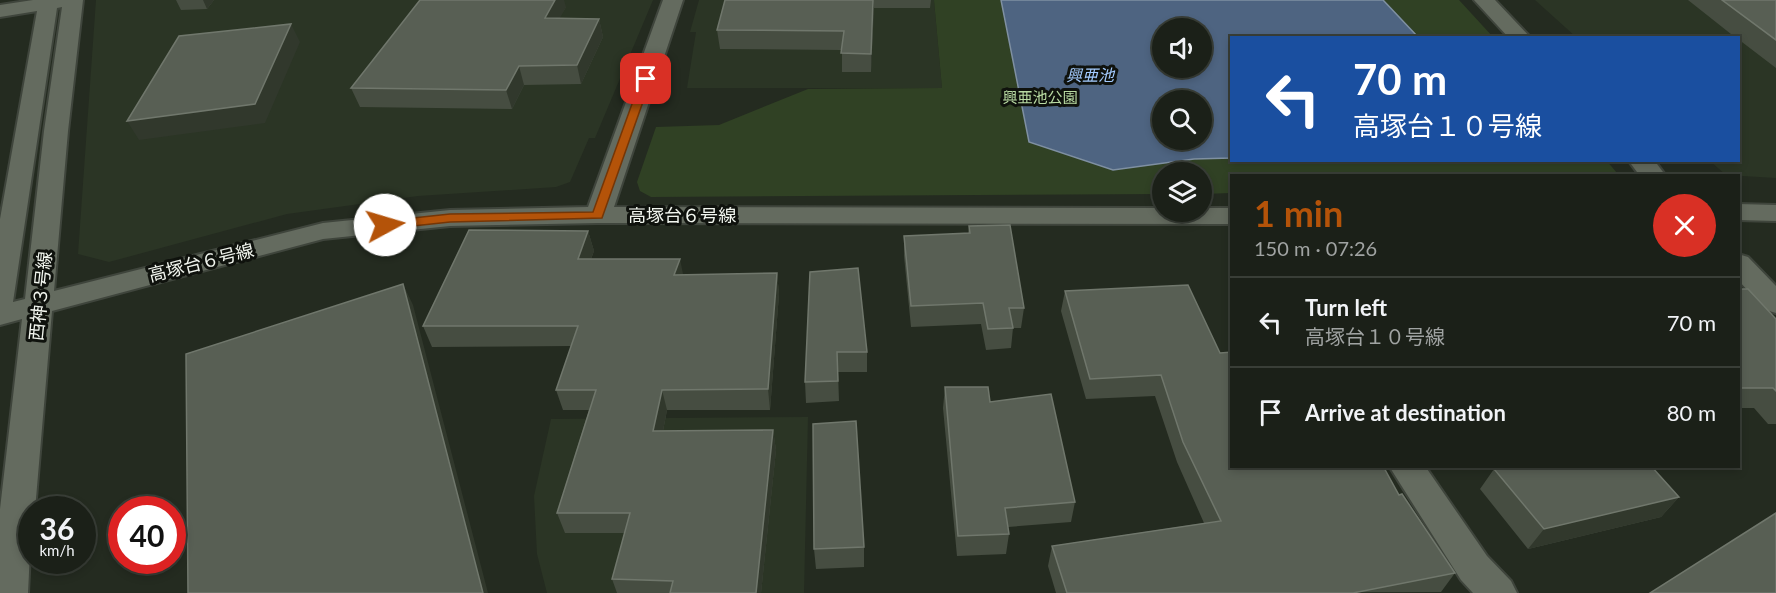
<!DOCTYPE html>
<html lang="en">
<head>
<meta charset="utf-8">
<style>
	:root { --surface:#1b2018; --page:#282d25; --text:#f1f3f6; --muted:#a0a3a2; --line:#393e37; --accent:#b45309 }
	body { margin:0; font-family:Lato,"Noto Sans JP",sans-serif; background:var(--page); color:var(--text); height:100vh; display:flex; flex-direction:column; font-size:22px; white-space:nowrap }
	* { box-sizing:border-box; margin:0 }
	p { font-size:20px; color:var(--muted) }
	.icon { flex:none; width:33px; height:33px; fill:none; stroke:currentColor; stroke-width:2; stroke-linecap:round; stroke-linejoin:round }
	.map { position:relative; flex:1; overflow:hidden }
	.sheet { position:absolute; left:1230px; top:174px; width:510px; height:294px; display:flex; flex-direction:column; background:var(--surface); border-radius:0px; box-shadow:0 3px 9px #0003,0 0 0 2px var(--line) }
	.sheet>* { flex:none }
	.hud { position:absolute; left:1230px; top:36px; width:510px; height:126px; border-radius:0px; box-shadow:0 3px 9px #0003,0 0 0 2px var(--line); background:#1a4fa0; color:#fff; overflow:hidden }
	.fabs { position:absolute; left:1152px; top:18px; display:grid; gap:12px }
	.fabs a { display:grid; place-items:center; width:60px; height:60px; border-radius:50%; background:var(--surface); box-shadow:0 3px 9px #0003,0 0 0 2px var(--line); font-size:30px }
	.speed { position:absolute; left:18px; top:496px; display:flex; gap:12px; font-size:30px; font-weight:700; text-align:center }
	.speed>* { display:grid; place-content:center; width:78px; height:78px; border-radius:50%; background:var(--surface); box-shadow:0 3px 9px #0003,0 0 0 2px var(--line); line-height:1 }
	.speed small { font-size:15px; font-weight:400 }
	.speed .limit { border:9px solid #d22; background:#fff; color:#111 }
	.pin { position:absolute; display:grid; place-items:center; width:51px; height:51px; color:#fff; margin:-26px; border-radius:12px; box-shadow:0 3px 9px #0006 }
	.me { position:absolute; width:66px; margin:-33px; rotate:84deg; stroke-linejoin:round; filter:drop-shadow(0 0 4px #0008) }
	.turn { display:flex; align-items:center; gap:21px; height:126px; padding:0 24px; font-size:27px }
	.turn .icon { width:78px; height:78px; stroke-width:2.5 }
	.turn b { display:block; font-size:42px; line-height:51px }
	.round { display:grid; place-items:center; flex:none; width:63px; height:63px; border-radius:32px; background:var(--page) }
	.summary { display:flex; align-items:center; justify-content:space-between; height:102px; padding:0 24px }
	h1 { font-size:36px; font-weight:700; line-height:45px; color:var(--accent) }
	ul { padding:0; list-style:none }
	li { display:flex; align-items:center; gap:18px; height:90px; padding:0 24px; border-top:2px solid var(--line) }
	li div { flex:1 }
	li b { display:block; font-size:22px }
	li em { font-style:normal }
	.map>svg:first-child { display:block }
	.built { fill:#2b3525 }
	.green { fill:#304124; fill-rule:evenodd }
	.water { fill:#4e6481; stroke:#7f90a2; stroke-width:1.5; fill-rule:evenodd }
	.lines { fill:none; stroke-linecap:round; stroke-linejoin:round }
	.secondary-casing { stroke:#3f453c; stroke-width:4 }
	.secondary { fill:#646b5f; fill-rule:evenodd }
	.wall { fill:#464d41 }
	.shaded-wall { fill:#31382c }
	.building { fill:#585f54; stroke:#70776c; stroke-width:1.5 }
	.route { fill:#b45309; stroke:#753606; stroke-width:1.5 }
	.labels { text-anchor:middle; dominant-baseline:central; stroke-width:6; stroke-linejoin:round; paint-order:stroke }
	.far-park-label { font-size:15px; fill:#b9dba3; stroke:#0f120d }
	.far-water-label { font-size:16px; font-style:italic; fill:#a3cafd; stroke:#0f120d }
	.street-label { font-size:18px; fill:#f2f6ef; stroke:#0f120d }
</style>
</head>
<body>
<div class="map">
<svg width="1776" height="593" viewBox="0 0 1776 593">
	<rect width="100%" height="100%" fill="#242b20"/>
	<!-- built -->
	<path class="built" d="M96,0H653L595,138H589L570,182L556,187L418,196L287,214L109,262L78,254Z
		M699,0H934L942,88H687L696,32H690Z
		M1535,0H1776V178L1726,175L1710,161L1738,160V38L1576,37Z
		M808,417L804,593H547L537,554L534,496L551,419Z"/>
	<!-- green -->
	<path class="green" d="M934,0H1459L1493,37L1232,38V160H1606L1617,173L1616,176H1232L1231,193L1202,194V172H1162V194L651,197L640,191L637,182L656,127L719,125L808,89L942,88ZM1162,28H1202V68H1162ZM1162,100H1202V140H1162Z"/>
	<!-- water -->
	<path class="water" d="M1001,0H1383L1418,37L1232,38L1231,158L1194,159L1113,170L1029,142ZM1162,28H1202V68H1162ZM1162,100H1202V140H1162Z"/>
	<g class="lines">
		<!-- secondary casing -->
		<g class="secondary-casing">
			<path id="secondary" d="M33,0H83L68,131L54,291L323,223L450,210L588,207L663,0H683L614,207L1162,208V212H1202V208H1232V224L598,223L450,226L323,239L52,311L35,510H32L28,593H0V509L22,319L0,325V219L37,11L0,17V5ZM62,7L44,131L25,299L13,302L57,8Z
				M1474,0H1495L1531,38H1509Z
				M1628,160H1654L1666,176H1640Z
				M1738,204L1776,205V221L1738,220Z
				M1738,254L1748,257L1776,286V313L1766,310L1738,280Z
				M1389,466H1425L1487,556L1511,581L1517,593H1473L1461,580Z"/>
		</g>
		<!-- secondary -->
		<use href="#secondary" class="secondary"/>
	</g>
	<!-- wall -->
	<path class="wall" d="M176,0H214L207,9L181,10Z
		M725,0H931L930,8H874L871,72H842V50L720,49L717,30Z
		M1688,0H1776V68L1738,39V38H1736Z
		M566,7L559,18L599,19L603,37L581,84L524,85L512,109L360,107L351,88Z
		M969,226L1024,308L1021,328H1013L1011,348L986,350L981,324L911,327L904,256V236L968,233Z
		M588,231L594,251L591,259L684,275L777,273L779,294L770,410H667L663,431L773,430L776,450L761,593H617L612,579L625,533H565L557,513L589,410H563L556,390L571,346L432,347L423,326Z
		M810,272L867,352V372H838L839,401L806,403L805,382Z
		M1188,285L1232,466L1399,495L1455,573L1441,592L1056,593L1048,566L1052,546L1204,523L1177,462L1155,396L1086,399L1061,311L1065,291Z
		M1738,286L1776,319V424H1768L1754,408H1738Z
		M945,387L990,402L1075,502L1071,522L1008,527L1009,534L1006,554L957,556L943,408Z
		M1494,469L1679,497L1661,517L1528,549L1480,489Z
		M864,547V567L816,569L814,549Z"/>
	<!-- shaded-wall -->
	<path class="shaded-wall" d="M203,0H214L207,9Z
		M555,0H564L566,7L550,36L545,18Z
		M873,0L874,8L871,72V54Z
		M599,19L603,37L581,84L577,65Z
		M291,24L300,42L265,123L139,140L127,121Z
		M519,66L524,85L512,109L506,90Z
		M588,231L594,251L583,279L578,259Z
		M680,259L684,279L674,275Z
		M777,273L779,294L770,410L768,389Z
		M403,284L413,305L488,593H483Z
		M662,390L667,410L659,451L653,431Z
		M773,430L776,450L761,593H756Z
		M1679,497L1661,517L1528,549L1544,529Z"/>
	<!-- building -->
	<path class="building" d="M420,0H555L545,18L599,19L577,65L519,66L506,90L351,88Z
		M725,0H873L871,54L841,53L844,31L717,30Z
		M1722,0H1776V40Z
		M291,24L255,104L127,121L179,36Z
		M1010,225L1024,308H1009L1013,328L988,329L983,303L911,306L904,236L970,233L969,226Z
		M469,230L588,231L578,259H680L674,275L777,273L768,389L662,390L653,431L773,430L756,593H670L673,581L612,579L630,513H557L596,390H556L578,326H423Z
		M858,268L867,352H837L838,381L805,382L810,272Z
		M403,284L483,593H188L186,354Z
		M1188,285L1220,353L1232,352V466H1383L1399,495L1402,494L1455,573L1353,593H1067L1052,546L1221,521L1183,442L1161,375L1090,379L1065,291Z
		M1738,286L1742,289H1748L1776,319V391L1773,388H1738Z
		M945,387H988L990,402L1051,394L1075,502L1005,508L1009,534L958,536Z
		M856,421L864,547L814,549L813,424Z
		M1508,466H1651L1679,497L1544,529L1494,469Z
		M1776,513V593H1650Z"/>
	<!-- route -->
	<path class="route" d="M646,76L651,79L602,218L450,222L385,229L379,225L385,221L450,214L593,212L641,79Z"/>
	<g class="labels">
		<!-- far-park labels -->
		<g class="far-park-label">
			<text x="1040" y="97">興亜池公園</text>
		</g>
		<!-- far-water labels -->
		<g class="far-water-label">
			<text x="1090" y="74">興亜池</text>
		</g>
		<!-- street labels -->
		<g class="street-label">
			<text x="682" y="215">高塚台６号線</text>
			<text transform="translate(201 262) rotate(-14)">高塚台６号線</text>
			<text transform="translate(40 296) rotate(-84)">西神３号線</text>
		</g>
	</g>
</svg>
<div class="fabs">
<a><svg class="icon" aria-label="sound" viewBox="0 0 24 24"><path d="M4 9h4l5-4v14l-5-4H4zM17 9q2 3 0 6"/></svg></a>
<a><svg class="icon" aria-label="search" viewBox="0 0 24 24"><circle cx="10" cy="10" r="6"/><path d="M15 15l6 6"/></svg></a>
<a><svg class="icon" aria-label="layers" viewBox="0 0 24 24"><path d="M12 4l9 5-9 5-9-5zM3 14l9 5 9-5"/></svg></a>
</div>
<div class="speed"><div>36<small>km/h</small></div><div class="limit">40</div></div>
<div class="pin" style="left:646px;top:79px;background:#d93025"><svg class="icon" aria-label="arrive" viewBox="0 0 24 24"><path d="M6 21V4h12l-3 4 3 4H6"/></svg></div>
<svg class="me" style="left:385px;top:225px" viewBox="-20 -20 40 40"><circle r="19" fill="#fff"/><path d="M0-13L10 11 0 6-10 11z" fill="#b45309"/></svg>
<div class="hud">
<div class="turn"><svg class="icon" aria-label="left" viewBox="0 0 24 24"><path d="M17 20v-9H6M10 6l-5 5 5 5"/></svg><div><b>70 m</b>高塚台１０号線</div></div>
</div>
<section class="sheet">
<div class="summary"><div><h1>1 min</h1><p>150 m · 07:26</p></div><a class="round" style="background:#d93025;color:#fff"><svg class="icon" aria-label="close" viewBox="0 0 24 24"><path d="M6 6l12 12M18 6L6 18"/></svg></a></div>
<ul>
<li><svg class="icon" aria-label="left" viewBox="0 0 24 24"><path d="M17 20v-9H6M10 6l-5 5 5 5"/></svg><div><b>Turn left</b><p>高塚台１０号線</p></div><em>70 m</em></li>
<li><svg class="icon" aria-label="arrive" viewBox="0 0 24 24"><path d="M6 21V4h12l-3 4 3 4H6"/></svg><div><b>Arrive at destination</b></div><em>80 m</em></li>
</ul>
</section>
</div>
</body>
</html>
